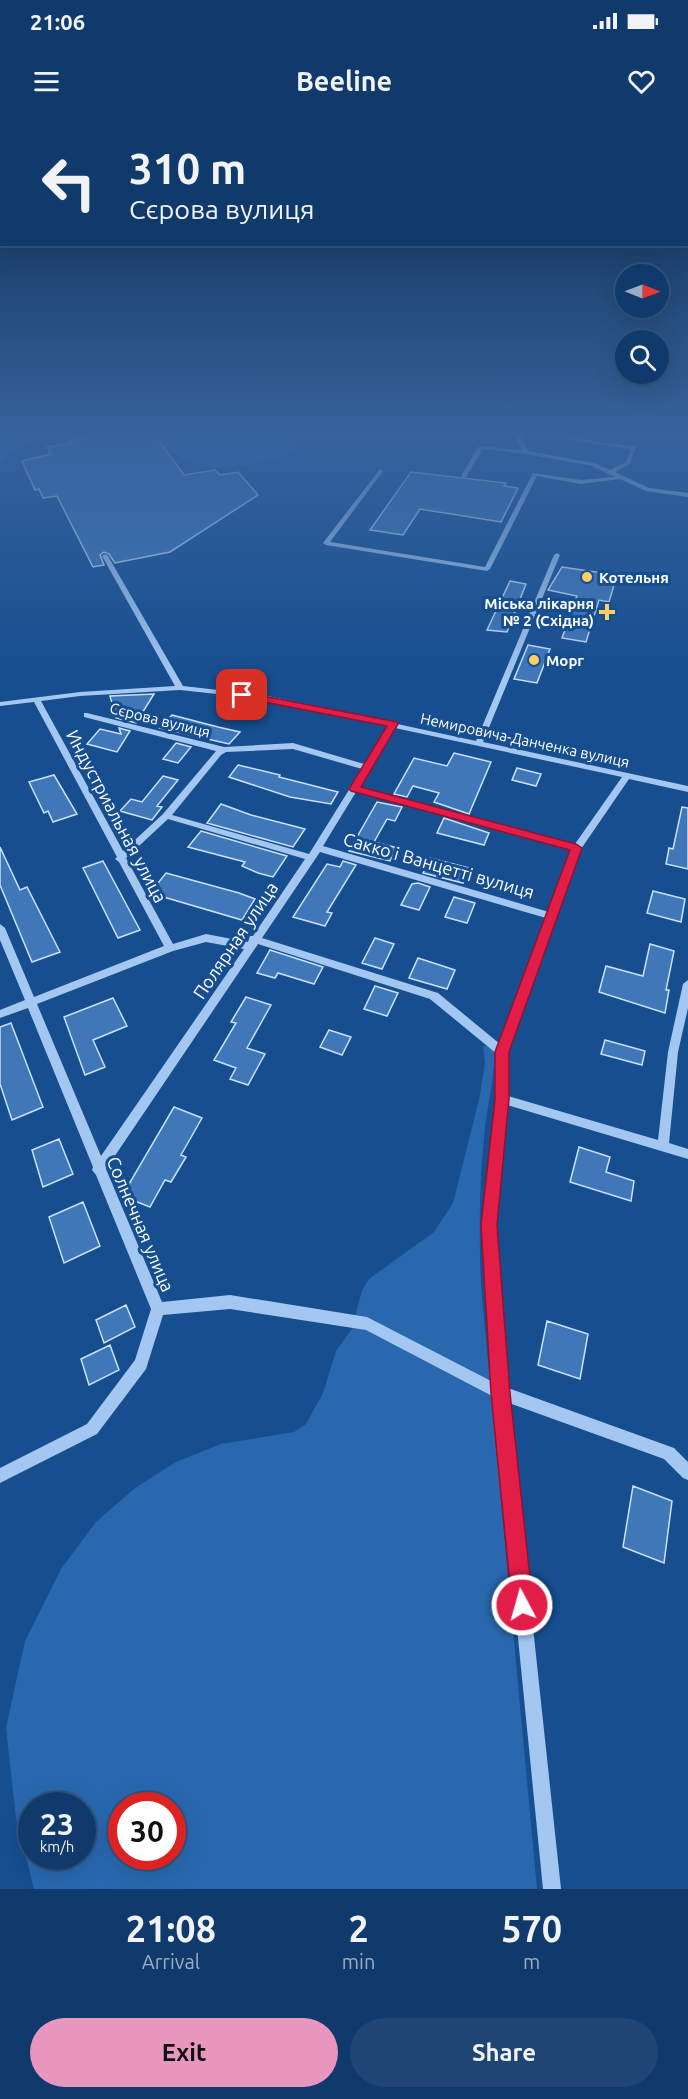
<!DOCTYPE html>
<html lang="en">
<head>
<meta charset="utf-8">
<style>
	:root { --surface:#103a6c; --page:#1e4574; --text:#f1f3f6; --muted:#9cadc2; --line:#30547f; --accent:#e797bd }
	body { margin:0; font-family:Ubuntu,sans-serif; background:var(--page); color:var(--text); height:100vh; display:flex; flex-direction:column; font-size:22px; white-space:nowrap }
	* { box-sizing:border-box; margin:0 }
	p { font-size:20px; color:var(--muted) }
	.icon { flex:none; width:33px; height:33px; fill:none; stroke:currentColor; stroke-width:2; stroke-linecap:round; stroke-linejoin:round }
	.map { position:relative; height:1769px; overflow:hidden }
	.details { display:flex; flex-direction:column; background:var(--surface); flex:1 }
	.details>* { flex:none }
	.guide { position:absolute; left:0px; top:0px; width:688px; height:126px; box-shadow:0 6px 24px #0002,0 0 0 2px var(--line); background:#103a6c; color:var(--text); overflow:hidden }
	.needle { width:39px; rotate:91deg }
	.fabs { position:absolute; left:615px; top:144px; display:grid; gap:12px }
	.fabs a { display:grid; place-items:center; width:54px; height:54px; border-radius:50%; background:var(--surface); box-shadow:0 6px 24px #0002,0 0 0 2px var(--line); font-size:30px }
	.speed { position:absolute; left:18px; top:1672px; display:flex; gap:12px; font-size:30px; font-weight:700; text-align:center }
	.speed>* { display:grid; place-content:center; width:78px; height:78px; border-radius:50%; background:var(--surface); box-shadow:0 6px 24px #0002,0 0 0 2px var(--line); line-height:1 }
	.speed small { font-size:15px; font-weight:400 }
	.speed .limit { border:9px solid #d22; background:#fff; color:#111 }
	.pin { position:absolute; display:grid; place-items:center; width:51px; height:51px; color:#fff; margin:-26px; border-radius:12px; box-shadow:0 3px 9px #0006 }
	.me { position:absolute; width:66px; margin:-33px; rotate:354deg; stroke-linejoin:round; filter:drop-shadow(0 0 4px #0008) }
	.turn { display:flex; align-items:center; gap:21px; height:126px; padding:0 30px; font-size:27px }
	.turn .icon { width:78px; height:78px; stroke-width:2.5 }
	.turn b { display:block; font-size:42px; line-height:51px }
	.eta { display:flex; justify-content:space-evenly; align-items:center; height:102px; text-align:center }
	.eta b { font-size:36px; font-weight:700; line-height:42px }
	.primary-button { display:flex; gap:12px; margin-top:auto; padding:12px 30px }
	.primary-button a { flex:1; height:69px; border-radius:36px; background:var(--accent); color:#111; font-size:24px; font-weight:700; line-height:69px; text-align:center }
	.primary-button a+a { background:var(--page); color:var(--text) }
	.status { display:flex; justify-content:space-between; align-items:center; height:42px; padding:0 30px; background:var(--surface); direction:ltr }
	.status svg { height:16px; fill:currentColor }
	header { display:flex; justify-content:space-between; align-items:center; height:78px; padding:0 30px; background:var(--surface); font-size:27px; font-weight:700 }
	.map>svg:first-child { display:block }
	.green { fill:#2968af; fill-rule:evenodd }
	.building { fill:#3f77b9; stroke:#cae1fb; stroke-width:1.5 }
	.lines { fill:none; stroke-linecap:round; stroke-linejoin:round }
	.minor { fill:#a3c7f0; fill-rule:evenodd }
	.route { fill:#e11d48; stroke:#92132f; stroke-width:1.5 }
	.poi-dot { fill:#ffcf62; stroke:#164e90; stroke-width:2 }
	.labels { text-anchor:middle; dominant-baseline:central; stroke-width:6; stroke-linejoin:round; paint-order:stroke }
	.far-poi-label { font-size:15px; font-weight:bold; fill:#fff; stroke:#164e90; text-anchor:start }
	.far-street-label { font-size:15px; fill:#fff; stroke:#164e90 }
	.street-label { font-size:18px; fill:#fff; stroke:#164e90 }
</style>
</head>
<body>
<div class="status"><b>21:06</b><svg viewBox="0 0 49 12"><path d="M0 12V9h3v3zM5 12V6h3v6zM10 12V3h3v9zM15 12V0h3v12zM26 1h20v11H26zM47 4h2v5h-2z"/></svg></div>
<header><svg class="icon" aria-label="menu" viewBox="0 0 24 24"><path d="M4 6h16M4 12h16M4 18h16"/></svg>Beeline<svg class="icon" aria-label="heart" viewBox="0 0 24 24"><path d="M12 20l-8-8c-3-5 5-10 8-4 3-6 11-1 8 4z"/></svg></header>
<div class="map">
<svg width="688" height="1769" viewBox="0 0 688 1769">
	<rect width="100%" height="100%" fill="#164e90"/>
	<!-- green -->
	<path class="green" d="M0,311H61L23,325L0,341Z
		M165,311H295L298,325C285,343 221,352 199,345C184,340 170,334 161,320Z
		M483,926H494C496,958 486,987 484,1018C479,1068 479,1116 481,1166L537,1769H34L16,1698L6,1608L25,1521L61,1449L96,1402L135,1368L176,1342L221,1324L294,1312L306,1304L323,1273L336,1231L352,1209L362,1170L369,1159L434,1112L453,1083L479,980L485,943ZM32,1686H82V1737H32ZM122,1686H172V1737H122Z"/>
	<!-- building -->
	<path class="building" d="M122,311H126L129,315L152,311L184,355L215,350L220,355L238,352L258,375L170,432L115,443L109,434L104,432L100,435L104,445L93,447L57,376L43,378L39,369L35,370L22,341L51,334L47,327L71,323L69,320Z
		M411,352L506,363L504,366L518,368L501,402L420,389L403,415L370,410Z
		M562,447L617,455L609,482L599,480L586,522L562,518L577,476L548,470Z
		M510,461L526,464L507,512L487,510Z
		M528,525L550,529L537,563L514,559Z
		M154,574L136,603L116,598L110,576Z
		M172,595L218,607L240,612L229,624L160,608Z
		M119,608L130,611L117,632L87,624L100,609L121,614Z
		M176,623L191,627L178,643L163,639Z
		M454,633L491,642L469,694L434,682L439,673L413,666L407,677L394,674L414,638L447,646Z
		M238,645L280,655L279,657L338,672L331,684L290,677L229,657Z
		M517,648L541,654L536,666L512,660Z
		M54,655L77,694L53,702L48,691L44,693L29,662Z
		M163,656L178,660L157,686L162,687L152,700L120,691L131,679L142,682Z
		M377,682L402,687L395,701L387,699L374,722L398,728L390,741L349,731Z
		M221,684L251,695L305,709L293,727L207,703Z
		M682,687L688,688V749L666,744L669,728L673,729Z
		M444,698L489,713L484,725L437,713Z
		M201,711L287,736L273,757L258,753L242,746L245,742L188,727Z
		M0,727L20,770L27,767L60,832L32,842L0,765Z
		M430,738L469,748L463,763L423,753Z
		M103,741L140,810L118,818L83,748Z
		M343,741L356,745L327,792L332,793L325,806L293,797L327,744L340,747Z
		M166,753L239,773L255,779L242,800L150,773Z
		M418,763L430,767L419,790L401,785L412,764Z
		M653,771L685,779L681,802L647,793Z
		M454,777L475,783L467,803L445,797Z
		M375,818L394,824L382,849L362,843Z
		M650,824L674,831L666,870H669L665,893L599,872L606,846L643,856Z
		M270,830L323,847L314,864L278,853L275,858L257,853Z
		M418,838L455,850L447,869L409,858Z
		M375,866L398,873L387,896L364,889Z
		M246,877L271,885L247,928L265,934L248,965L230,959L236,948L214,940L236,903L231,902Z
		M113,878L127,906L93,920L105,947L85,955L64,897Z
		M11,903L43,987L12,1000L0,964V907Z
		M329,910L351,917L342,935L320,927Z
		M605,920L645,931L642,945L601,934Z
		M174,987L202,998L181,1035L186,1037L171,1062L165,1060L150,1087L122,1076Z
		M59,1019L73,1054L43,1067L32,1030Z
		M579,1027L610,1037L606,1052L634,1061L631,1081L570,1062Z
		M83,1082L100,1126L64,1143L49,1097Z
		M126,1185L135,1207L104,1223L96,1200Z
		M547,1201L588,1214L580,1259L538,1245Z
		M110,1225L119,1250L89,1265L81,1239Z
		M633,1366L672,1381L664,1443L623,1427Z"/>
	<g class="lines">
		<!-- minor -->
		<path class="minor" d="M519,311H525L522,319L528,331L594,343L610,350L626,342L631,329L570,320L571,311H577L575,318L636,327L630,344L615,352L649,368L688,373V377L646,371L620,359L581,364L537,356L490,449L487,451L326,425L323,423L380,349L383,351L330,422L485,447L533,353L581,360L615,357L592,346L526,334L483,329L466,357H462L461,356L479,326L522,330L516,319Z
			M557,433L560,435L483,622L688,666V672L629,659L581,729L507,932L508,976L658,1020L668,932L683,864L688,860V888L678,932L669,1023L688,1029V1039L507,985L495,1105L508,1268L674,1328L688,1342V1360L683,1358L664,1339L509,1283L561,1769H543L494,1277L366,1210L230,1189L163,1195L146,1249L97,1314L0,1363V1348L87,1304L135,1240L151,1189L96,1055L92,1050L93,1047L28,888L0,898V890L25,880L0,820V804L5,808L34,877L164,826L119,742L115,739L117,737L34,582L0,586V582L80,572L175,566L102,436L105,434L108,436L183,566L263,575L476,621L554,435ZM180,570L263,579L388,606L364,644L293,623L224,627L87,593H84V597L216,631L163,694L123,731L41,581L80,576ZM395,608L622,657L575,724L359,667ZM293,629L362,649L309,734L172,695L221,635L226,632ZM356,672L572,730L549,792L323,726ZM168,699L305,739L253,816H250L248,822L206,814L173,824L126,738ZM320,732L546,798L500,924L438,873L262,818ZM206,822L244,829L101,1036L37,884L173,831ZM258,824L430,879L497,934L496,979L483,1105L493,1262L367,1197L230,1175L162,1182L106,1049Z"/>
	</g>
	<!-- sky -->
	<linearGradient id="sky" x2="0" y2="1"><stop stop-color="#0c2b4f"/><stop offset="0.56" stop-color="#36639c"/><stop offset="1" stop-color="#36639c" stop-opacity="0"/></linearGradient>
	<rect width="688" height="559" fill="url(#sky)"/>
	<!-- route -->
	<path class="route" d="M242,572L397,602L398,604L361,667L576,724L582,728L509,932V979L497,1105L510,1273L533,1485L530,1493L522,1496L515,1493L512,1485L491,1273L481,1105L495,979V932L570,730L351,671L349,669L387,606L238,577V573Z"/>
	<!-- markers -->
	<g class="poi-dot">
		<circle cx="587" cy="457" r="6"/>
		<path d="M604 483h6v6h6v6h-6v6h-6v-6h-6v-6h6z"/>
		<circle cx="534" cy="540" r="6"/>
	</g>
	<g class="labels">
		<!-- far-poi labels -->
		<g class="far-poi-label">
			<text x="599" y="457">Котельня</text>
			<text x="594" y="483" text-anchor="end">Міська лікарня<tspan x="594" dy="17">№ 2 (Східна)</tspan></text>
			<text x="546" y="540">Морг</text>
		</g>
		<!-- far-street labels -->
		<g class="far-street-label">
			<text transform="translate(160 600) rotate(14)">Сєрова вулиця</text>
			<text transform="translate(525 620) rotate(12)">Немировича-Данченка вулиця</text>
		</g>
		<!-- street labels -->
		<g class="street-label">
			<text transform="translate(117 696) rotate(62)">Индустриальная улица</text>
			<text transform="translate(439 745) rotate(16)">Сакко і Ванцетті вулиця</text>
			<text transform="translate(235 820) rotate(-56)">Полярная улица</text>
			<text transform="translate(141 1104) rotate(67)">Солнечная улица</text>
		</g>
	</g>
</svg>
<div class="fabs">
<a><svg class="needle" viewBox="-14 -14 28 28"><path d="M0-13l5 13h-10z" fill="#e53935"/><path d="M0 13l5-13h-10z" fill="#9cadc2"/></svg></a>
<a><svg class="icon" aria-label="search" viewBox="0 0 24 24"><circle cx="10" cy="10" r="6"/><path d="M15 15l6 6"/></svg></a>
</div>
<div class="speed"><div>23<small>km/h</small></div><div class="limit">30</div></div>
<div class="pin" style="left:242px;top:575px;background:#d93025"><svg class="icon" aria-label="arrive" viewBox="0 0 24 24"><path d="M6 21V4h12l-3 4 3 4H6"/></svg></div>
<svg class="me" style="left:522px;top:1485px" viewBox="-20 -20 40 40"><circle r="17" fill="#e11d48" stroke="#fff" stroke-width="3"/><path d="M0-11L8 9 0 5-8 9z" fill="#fff"/></svg>
<div class="guide">
<div class="turn"><svg class="icon" aria-label="left" viewBox="0 0 24 24"><path d="M17 20v-9H6M10 6l-5 5 5 5"/></svg><div><b>310 m</b>Сєрова вулиця</div></div>
</div>
</div>
<section class="details">
<div class="eta">
<div><b>21:08</b><p>Arrival</p></div>
<div><b>2</b><p>min</p></div>
<div><b>570</b><p>m</p></div>
</div>
<div class="primary-button"><a>Exit</a><a>Share</a></div>
</section>
</body>
</html>
